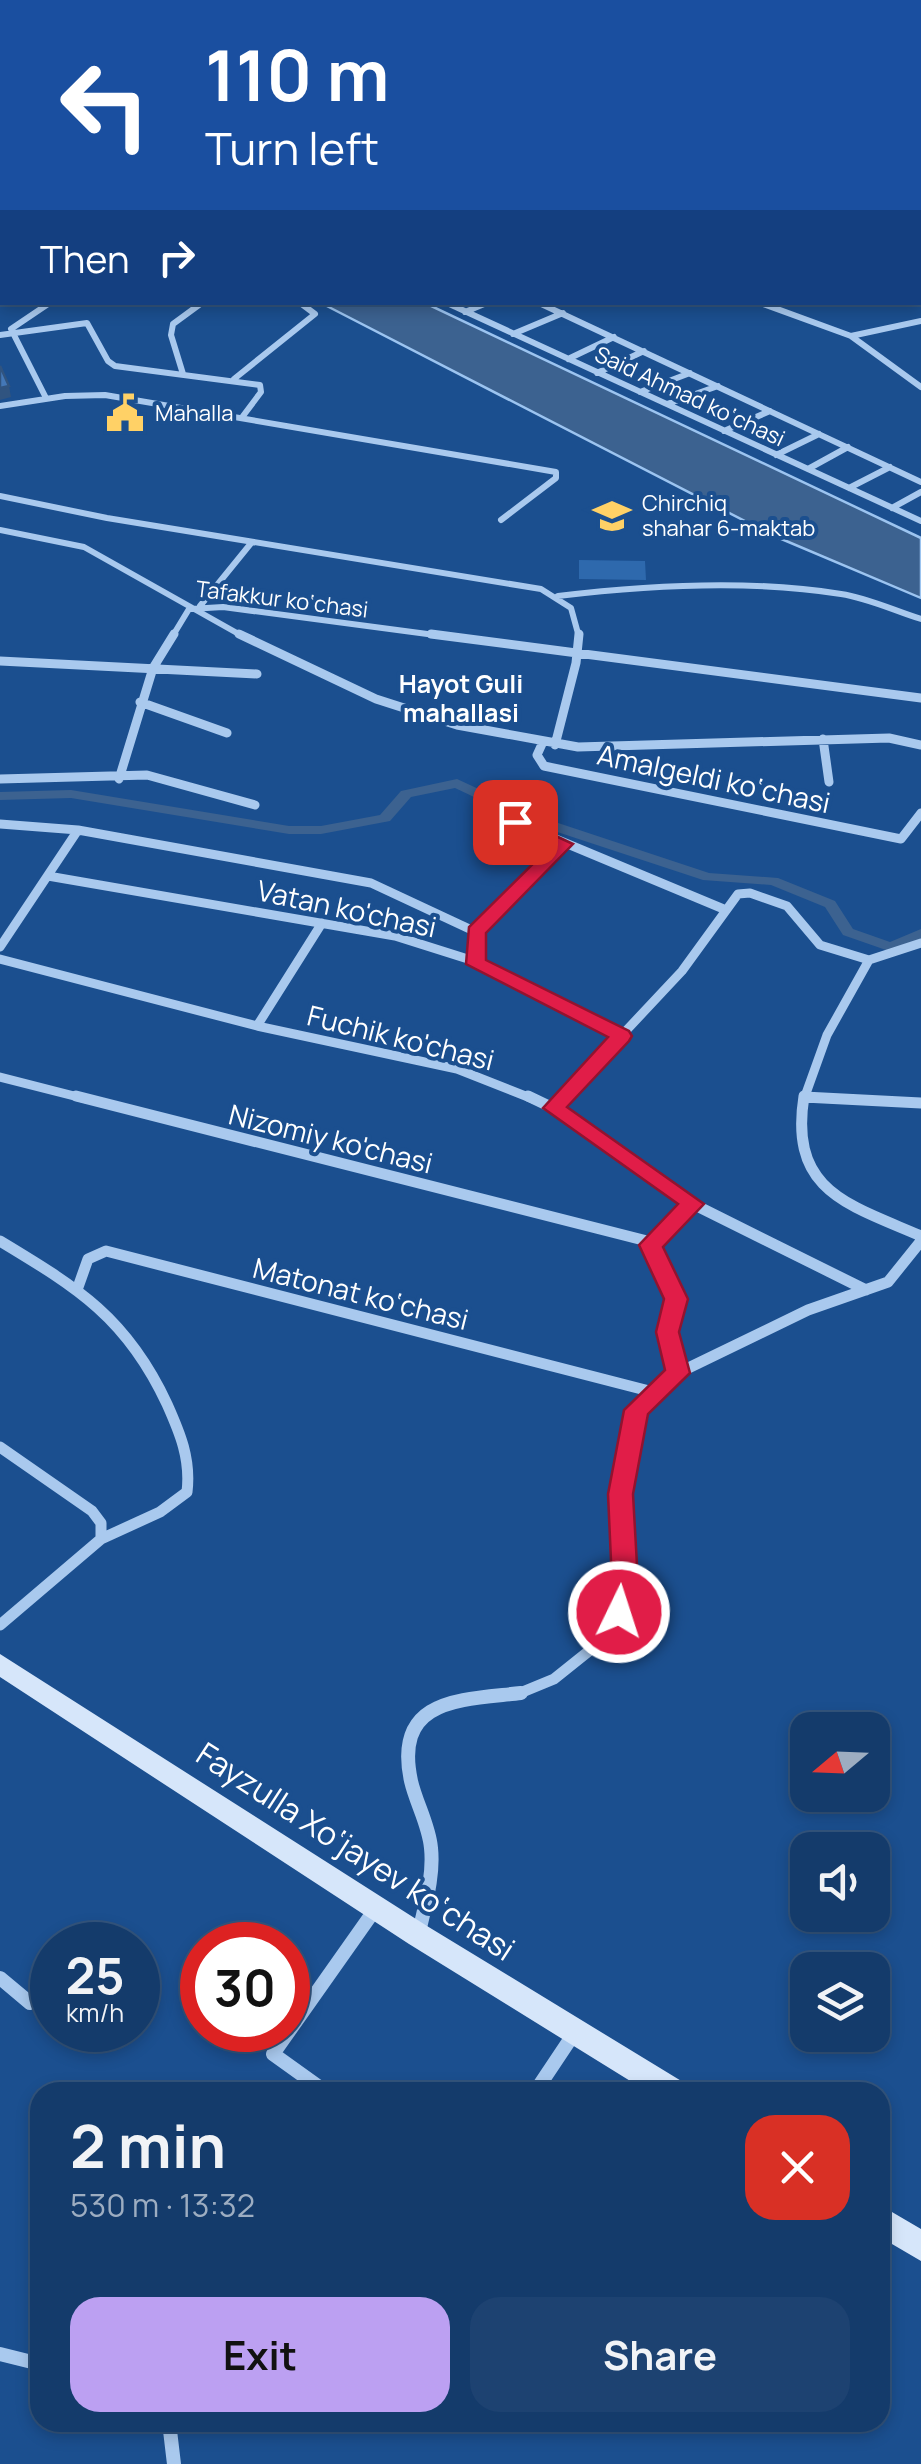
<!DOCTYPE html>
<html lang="en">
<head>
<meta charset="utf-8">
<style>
	:root { --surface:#143b6b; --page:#1d4271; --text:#f1f3f6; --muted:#9dadc1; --line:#33557e; --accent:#bca0f2 }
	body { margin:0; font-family:Manrope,sans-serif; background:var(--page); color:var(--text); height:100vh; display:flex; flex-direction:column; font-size:38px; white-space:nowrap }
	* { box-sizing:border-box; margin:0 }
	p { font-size:32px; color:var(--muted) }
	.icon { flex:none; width:55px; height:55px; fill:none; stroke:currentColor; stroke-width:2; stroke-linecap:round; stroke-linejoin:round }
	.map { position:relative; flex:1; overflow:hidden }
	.details { position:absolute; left:30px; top:2082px; width:860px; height:350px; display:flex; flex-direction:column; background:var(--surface); border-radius:30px; box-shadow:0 5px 15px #0003,0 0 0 2px var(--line) }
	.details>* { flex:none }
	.banner { position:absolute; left:0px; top:0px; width:922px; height:305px; box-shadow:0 5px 15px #0003,0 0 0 2px var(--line); background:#1a4fa0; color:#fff; overflow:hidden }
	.needle { width:65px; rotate:251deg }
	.tools { position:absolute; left:790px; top:1712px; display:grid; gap:20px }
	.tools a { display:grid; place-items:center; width:100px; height:100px; border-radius:20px; background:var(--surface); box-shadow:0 5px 15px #0003,0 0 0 2px var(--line); font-size:50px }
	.speed { position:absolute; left:30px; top:1922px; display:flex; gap:20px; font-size:50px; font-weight:700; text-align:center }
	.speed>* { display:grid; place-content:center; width:130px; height:130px; border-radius:50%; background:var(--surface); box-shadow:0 5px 15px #0003,0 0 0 2px var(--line); line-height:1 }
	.speed small { font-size:25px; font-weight:400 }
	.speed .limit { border:15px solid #d22; background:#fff; color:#111 }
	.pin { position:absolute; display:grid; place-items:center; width:85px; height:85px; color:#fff; margin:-42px; border-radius:20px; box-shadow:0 5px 15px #0006 }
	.me { position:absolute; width:110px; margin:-55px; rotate:4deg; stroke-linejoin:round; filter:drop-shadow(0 0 8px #0008) }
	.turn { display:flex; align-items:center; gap:35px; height:210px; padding:0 40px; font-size:45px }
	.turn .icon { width:130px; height:130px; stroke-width:2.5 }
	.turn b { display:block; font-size:70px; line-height:85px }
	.then { display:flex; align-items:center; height:95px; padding:0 40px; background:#0003; gap:20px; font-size:38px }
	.round { display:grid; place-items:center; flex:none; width:105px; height:105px; border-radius:30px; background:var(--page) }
	.summary { display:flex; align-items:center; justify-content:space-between; height:170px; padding:0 40px }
	h1 { font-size:60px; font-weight:700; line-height:75px }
	.primary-button { display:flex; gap:20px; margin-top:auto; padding:20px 40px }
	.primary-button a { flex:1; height:115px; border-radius:30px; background:var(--accent); color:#111; font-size:40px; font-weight:700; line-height:115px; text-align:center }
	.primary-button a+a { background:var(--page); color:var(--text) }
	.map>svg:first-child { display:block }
	.green { fill:#2e69ad }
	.water { fill:#3c6290; stroke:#9cc4f0; stroke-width:2.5 }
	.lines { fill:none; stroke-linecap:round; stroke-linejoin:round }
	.canal { fill:#3c6290; fill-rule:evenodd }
	.street-far3 { stroke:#a9c9ee; stroke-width:6 }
	.street-far2 { stroke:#a9c9ee; stroke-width:9 }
	.street-far1 { stroke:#a9c9ee; stroke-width:11 }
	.street { stroke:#a9c9ee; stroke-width:14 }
	.secondary { fill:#d6e6fa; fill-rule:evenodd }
	.primary { fill:#f0f6ff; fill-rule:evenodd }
	.shaded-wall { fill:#305480 }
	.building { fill:#4478b7; stroke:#305480; stroke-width:2.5 }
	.route { fill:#e11d48; stroke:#92132f; stroke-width:2.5 }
	.labels { text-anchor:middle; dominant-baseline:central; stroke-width:8; stroke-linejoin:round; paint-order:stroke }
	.far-street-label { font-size:22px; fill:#fff; stroke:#1b4f8f }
	.far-poi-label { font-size:22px; fill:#fff; stroke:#1b4f8f; text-anchor:start }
	.far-neighbourhood-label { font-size:25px; font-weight:bold; fill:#fff; stroke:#1b4f8f }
	.street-label { font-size:28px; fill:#fff; stroke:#1b4f8f }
	.near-street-label { font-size:32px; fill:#fff; stroke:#1b4f8f }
</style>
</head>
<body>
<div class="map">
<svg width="921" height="2464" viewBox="0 0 921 2464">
	<rect width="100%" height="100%" fill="#1b4f8f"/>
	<!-- green -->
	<path class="green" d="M102,0H593L598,2H115Z
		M579,560L645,561L646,580L579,579Z"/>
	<!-- water -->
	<path class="water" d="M321,303H425L921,538V598L772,535Z"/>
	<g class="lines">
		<!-- canal -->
		<path class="canal" d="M457,779L537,816L709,873L778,878L835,901L853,929L890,942L921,929V940L896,950H886L843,935L825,907L771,885L703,880L527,822L455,788L411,797L390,821L321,834H289L71,798L0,800V792L71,790L289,826H321L380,815L401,791Z"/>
		<!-- street-far3 -->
		<path class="street-far3" d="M445,302L921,521
			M537,302L921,482
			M758,302L851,336L921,387
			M465,312L489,302
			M13,333L46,398
			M13,333L11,329L51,302
			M513,334L563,313
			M0,335L87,323L108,361L115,366L260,385L261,392L243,416
			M851,336L921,321
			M568,359L614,337
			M597,373L644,351
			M183,374L171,335L173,324L203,302
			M234,379L315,314L299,302
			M640,392L690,373
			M667,404L718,386
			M0,406L65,396L105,395L556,472V478L501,520
			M724,431L770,411
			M776,455L819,434
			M808,469L848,447
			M849,488L890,467
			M0,496L107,518L541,589L571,608L579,637
			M892,508L921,492
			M0,530L84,547L244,637
			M558,596C649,585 749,579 841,594C868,598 895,611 921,619
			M200,606L252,542
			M190,609L223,607L450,637
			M172,637L189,609"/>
		<!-- street-far2 -->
		<path class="street-far2" d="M239,634L376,699L457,725L578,747L889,738L921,745
			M431,634L921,698
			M0,661L257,674
			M140,702L227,733
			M823,739L829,782
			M542,744L537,755L544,766L901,839L921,813
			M555,745L576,663L579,634
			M0,779L147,775L255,805
			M119,779L153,668L174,634
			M515,822L726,910
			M0,824L78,830L371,883L476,932
			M48,876L395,936L471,960L621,1036
			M0,947L78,830
			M0,959L257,1026L457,1069L533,1099
			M476,963V932L563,845
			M257,1026L322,923
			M0,1077L86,1099
			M804,1097L837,1099
			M562,1099L682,971L738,894L750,893L787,906L820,945L869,960L921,943
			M804,1099L827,1035L869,960"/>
		<!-- street-far1 -->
		<path class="street-far1" d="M76,1096L651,1242
			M528,1096L553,1108L693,1204L866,1290
			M804,1096C789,1191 847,1204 921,1236
			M804,1097L921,1103
			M553,1108L564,1096
			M0,1241C78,1288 127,1318 167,1404C180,1433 191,1459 187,1492L160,1512L101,1539
			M77,1290L88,1259L106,1251L657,1393
			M678,1373L667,1331L676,1299L650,1245L693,1204
			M0,1447L92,1511L101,1523V1539L0,1625
			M498,1695L520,1693L554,1679L589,1651L619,1612L625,1583L620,1494L637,1410L678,1373L808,1310L888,1282L921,1241"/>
		<!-- street -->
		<path class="street" d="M419,1932C425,1905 434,1876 431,1848C429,1825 416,1803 411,1781C393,1697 462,1700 521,1693
			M0,1978L30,2003
			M326,2092L273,2054L376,1908
			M535,2092L575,2032
			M0,2354L40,2364
			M169,2422L174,2464"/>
		<!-- secondary -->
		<path class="secondary" d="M0,1654L427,1926L683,2082L687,2092H648L409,1944L0,1677Z
			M880,2205L921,2229V2261L880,2237Z"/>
		<!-- primary -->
		<path class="primary" d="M0,141H2V148H0Z
			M920,258H921V266H920Z"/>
	</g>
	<!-- shaded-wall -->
	<path class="shaded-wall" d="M9,386L11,397L0,400V388Z"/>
	<!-- building -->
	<path class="building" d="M0,366L9,386L0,388Z"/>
	<!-- route -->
	<path class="route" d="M515,817L573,844L486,933V960L629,1031L632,1036L629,1041L567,1107L704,1204L663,1247L688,1299L679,1332L690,1373L648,1414L633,1494L638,1583L629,1620L619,1623L610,1620L606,1612L612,1583L608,1494L624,1410L665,1370L656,1332L664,1299L639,1245L678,1204L543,1108L608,1037L466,964L469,927L551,846L508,826V819Z"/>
	<!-- icons -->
	<defs>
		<g id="civic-bare" transform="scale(3)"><path d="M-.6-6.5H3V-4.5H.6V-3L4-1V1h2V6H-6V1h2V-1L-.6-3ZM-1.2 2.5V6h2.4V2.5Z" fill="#ffd166" stroke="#1b4f8f" stroke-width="2.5" paint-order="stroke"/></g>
		<g id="school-bare" transform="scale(3)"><path d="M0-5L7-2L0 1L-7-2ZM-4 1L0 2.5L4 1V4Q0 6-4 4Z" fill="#ffd166" stroke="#1b4f8f" stroke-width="2.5" paint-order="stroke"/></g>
	</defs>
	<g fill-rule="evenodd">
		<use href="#civic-bare" x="125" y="413"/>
		<use href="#school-bare" x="612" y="516"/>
	</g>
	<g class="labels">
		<!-- far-street labels -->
		<g class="far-street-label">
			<text transform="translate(690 396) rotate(25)">Said Ahmad ko‘chasi</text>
			<text transform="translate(282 599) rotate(7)">Tafakkur ko‘chasi</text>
		</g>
		<!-- far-poi labels -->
		<g class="far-poi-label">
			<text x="155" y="413">Mahalla</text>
			<text x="642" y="503">Chirchiq<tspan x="642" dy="25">shahar 6-maktab</tspan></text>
		</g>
		<!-- far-neighbourhood labels -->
		<g class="far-neighbourhood-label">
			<text x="461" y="683">Hayot Guli<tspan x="461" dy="29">mahallasi</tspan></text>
		</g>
		<!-- street labels -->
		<g class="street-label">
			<text transform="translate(714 778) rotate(12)">Amalgeldi ko‘chasi</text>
			<text transform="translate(347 908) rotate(12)">Vatan ko'chasi</text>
			<text transform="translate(401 1037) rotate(14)">Fuchik ko'chasi</text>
			<text transform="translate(331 1138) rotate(14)">Nizomiy ko'chasi</text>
			<text transform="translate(361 1293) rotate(14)">Matonat ko‘chasi</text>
		</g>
		<!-- near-street labels -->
		<g class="near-street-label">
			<text transform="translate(356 1851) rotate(33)">Fayzulla Xo‘jayev ko‘chasi</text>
		</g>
	</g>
</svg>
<div class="tools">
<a><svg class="needle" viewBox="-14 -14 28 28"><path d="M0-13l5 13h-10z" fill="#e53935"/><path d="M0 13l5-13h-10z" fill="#9dadc1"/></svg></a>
<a><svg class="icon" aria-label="sound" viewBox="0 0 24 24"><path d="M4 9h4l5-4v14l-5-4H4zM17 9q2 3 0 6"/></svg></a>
<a><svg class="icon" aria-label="layers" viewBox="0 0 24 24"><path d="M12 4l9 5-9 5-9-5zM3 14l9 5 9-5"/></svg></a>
</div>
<div class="speed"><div>25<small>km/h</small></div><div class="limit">30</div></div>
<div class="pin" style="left:515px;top:822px;background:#d93025"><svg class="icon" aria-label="arrive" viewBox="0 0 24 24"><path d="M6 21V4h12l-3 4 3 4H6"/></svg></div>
<svg class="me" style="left:619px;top:1612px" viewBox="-20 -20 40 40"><circle r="17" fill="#e11d48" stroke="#fff" stroke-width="3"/><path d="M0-11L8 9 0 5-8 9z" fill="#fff"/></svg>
<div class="banner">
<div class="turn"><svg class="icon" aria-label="left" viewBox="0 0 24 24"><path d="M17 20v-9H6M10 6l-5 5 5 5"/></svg><div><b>110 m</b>Turn left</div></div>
<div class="then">Then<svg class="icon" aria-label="right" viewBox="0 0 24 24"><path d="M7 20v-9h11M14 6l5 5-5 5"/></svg></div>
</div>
<section class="details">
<div class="summary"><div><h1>2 min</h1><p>530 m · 13:32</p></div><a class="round" style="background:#d93025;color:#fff"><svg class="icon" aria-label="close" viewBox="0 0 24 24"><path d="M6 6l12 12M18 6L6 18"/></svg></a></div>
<div class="primary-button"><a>Exit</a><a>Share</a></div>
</section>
</div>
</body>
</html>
